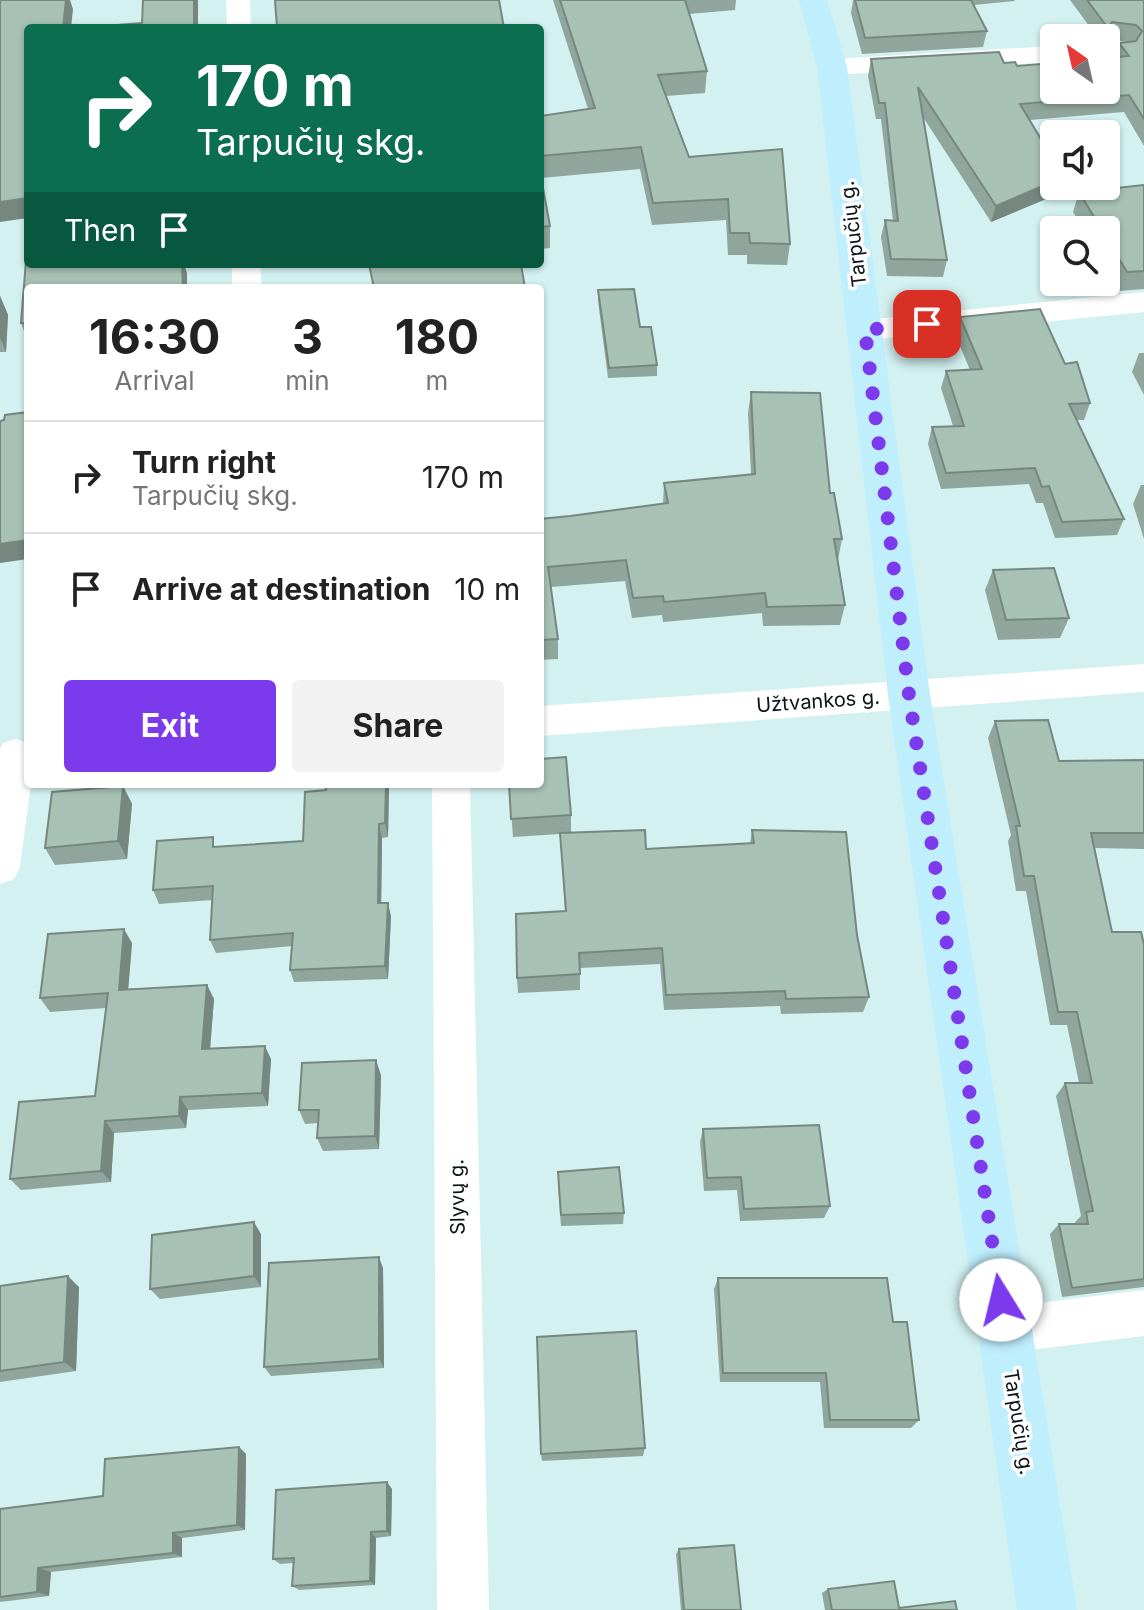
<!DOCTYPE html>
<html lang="en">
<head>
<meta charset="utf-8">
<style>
	:root { --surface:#fff; --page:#f2f2f2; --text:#222; --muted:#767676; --line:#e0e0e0; --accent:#7c3aed }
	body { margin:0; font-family:Inter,sans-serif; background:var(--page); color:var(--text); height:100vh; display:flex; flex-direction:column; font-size:30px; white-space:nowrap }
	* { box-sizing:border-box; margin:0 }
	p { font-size:26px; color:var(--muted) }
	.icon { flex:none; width:44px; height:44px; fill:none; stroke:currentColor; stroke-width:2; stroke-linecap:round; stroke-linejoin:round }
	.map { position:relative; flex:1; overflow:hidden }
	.drawer { position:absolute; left:24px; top:284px; width:520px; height:504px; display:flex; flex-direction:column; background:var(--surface); border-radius:8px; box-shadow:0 2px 6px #0004 }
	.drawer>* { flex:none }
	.top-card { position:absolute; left:24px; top:24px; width:520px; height:244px; border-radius:8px; box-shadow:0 2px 6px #0004; background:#0b6e4f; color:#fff; overflow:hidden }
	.needle { width:52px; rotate:326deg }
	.buttons { position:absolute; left:1040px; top:24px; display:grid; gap:16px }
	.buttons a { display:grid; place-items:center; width:80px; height:80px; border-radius:8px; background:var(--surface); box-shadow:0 2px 6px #0004; font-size:40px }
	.pin { position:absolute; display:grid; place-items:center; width:68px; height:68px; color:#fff; margin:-34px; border-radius:16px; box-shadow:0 4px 12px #0006 }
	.me { position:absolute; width:88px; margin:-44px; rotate:351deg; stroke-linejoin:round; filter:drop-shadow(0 0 6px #0008) }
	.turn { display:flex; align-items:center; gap:28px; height:168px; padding:0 40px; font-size:36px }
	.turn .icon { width:104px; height:104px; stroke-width:2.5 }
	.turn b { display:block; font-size:56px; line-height:68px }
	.then { display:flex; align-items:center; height:76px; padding:0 40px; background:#0003; gap:16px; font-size:30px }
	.eta { display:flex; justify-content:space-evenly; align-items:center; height:136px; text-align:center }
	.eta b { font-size:48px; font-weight:700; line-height:56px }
	.button { display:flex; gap:16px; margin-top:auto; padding:16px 40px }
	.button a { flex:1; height:92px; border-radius:8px; background:var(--accent); color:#fff; font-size:32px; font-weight:700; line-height:92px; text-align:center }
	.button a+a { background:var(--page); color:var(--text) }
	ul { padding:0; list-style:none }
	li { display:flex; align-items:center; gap:24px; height:112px; padding:0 40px; border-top:2px solid var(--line) }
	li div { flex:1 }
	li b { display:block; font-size:30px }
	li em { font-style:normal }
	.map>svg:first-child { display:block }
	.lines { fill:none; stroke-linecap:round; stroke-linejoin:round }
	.street { fill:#fff; fill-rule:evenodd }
	.secondary { fill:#bfeefd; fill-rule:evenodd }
	.wall { fill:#90a69c }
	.shaded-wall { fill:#76877f }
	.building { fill:#a8c1b5; stroke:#76877f; stroke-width:2 }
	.route { stroke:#7c3aed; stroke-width:14; stroke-dasharray:0 25.2 }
	.labels { text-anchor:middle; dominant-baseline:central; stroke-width:7; stroke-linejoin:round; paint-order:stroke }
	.street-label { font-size:20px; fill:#091414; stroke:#fff }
</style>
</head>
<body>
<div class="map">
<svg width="1144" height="1610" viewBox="0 0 1144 1610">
	<rect width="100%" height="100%" fill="#d3f1f1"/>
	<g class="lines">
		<!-- street -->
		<path class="street" d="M226,0H250L251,28H227Z
			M1106,42L1130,45L1134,50L1130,55L1106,58Z
			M1054,46V62L832,75L823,72L819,67L823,62L832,59Z
			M232,264H260L262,288H232Z
			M1144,292V312L865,340L854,337L850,330L854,323L865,320Z
			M1144,664V692L540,736V706Z
			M16,739L28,743V784H31L20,867L14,879L0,884V749L3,743Z
			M432,784H470L489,1610H437Z
			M1144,1290V1336L1005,1353L988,1347L982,1330L988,1313L1005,1307Z"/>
		<!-- secondary -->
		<path class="secondary" d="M799,0H827L847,67L930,695L1077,1610H1017L888,695L817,67Z"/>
	</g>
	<!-- wall -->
	<path class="wall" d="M553,0H736L735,10L689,14L707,71L705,93L666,96L689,157L790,244L787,265L747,264V255H728L726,220L652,225L640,169L541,178L550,226V248L540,249V116L588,109Z
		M853,0H1015L1014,1L974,5L987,31L983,47L862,54L851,13Z
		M1070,0H1144V146L1124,112L1030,120L1058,194L991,222L923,117L947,260L943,277L887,276L881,237L885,220L893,221L881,119H876L868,76L871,59L1004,63L1017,66L1115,57L1119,43L1130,42L1098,38Z
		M1144,185V289L1120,291L1106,268V230H1084L1073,212L1079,192Z
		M28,264L187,273L28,288V342L21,323Z
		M598,290L640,327L657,365V376L608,378L598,301Z
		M0,296L8,315L6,352H0Z
		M960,317L1065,364L1090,403L1084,420H1076L1124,519L1117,535L1055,538L1043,503H1036L1029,484L941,489L928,444L932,427L953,426L941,388L946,371L970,370L955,334Z
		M1139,353H1144V395L1132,372Z
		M751,392L830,493L842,539L838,560L845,605L840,625L763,626L762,613L663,622L662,615L632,618L625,581L551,587L558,639V659L540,660V519L570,516L663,504L664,483L751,474L748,413Z
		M1141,485H1144V539L1133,504Z
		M993,570L1069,618L1060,638L998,640L985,590Z
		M995,721L1059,761L1144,760V849L1095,848L1112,932L1144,944V1287L1062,1297L1050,1234L1059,1224H1076L1075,1222L1081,1216L1056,1096L1065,1083H1079L1067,1025H1050L1026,891H1016L1008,841L1011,835L988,738Z
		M509,784L571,815V833L646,849L750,844L752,830L857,935L869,997L863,1012L781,1014L780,1006L664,1010L660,964L580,968V990L518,993L517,978L565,911L560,834L513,837Z
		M123,786L132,804L127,859L55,865L45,848Z
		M389,788L388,837L382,838L381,903L391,916L388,979L294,982L290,970L292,946L216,953L210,940L212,900L159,904L153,890L217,847L303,841Z
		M132,943L128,989L207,985L214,999L210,1049L271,1059L268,1106L188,1110L186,1128L114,1133L111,1182L21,1190L10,1179L95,1096L106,1008L50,1012L40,998Z
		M381,1075L379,1149L323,1151L317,1138L318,1123L305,1124L299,1110Z
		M703,1129L830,1206L824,1218L740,1221L737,1190L704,1191L700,1142Z
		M558,1185L624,1213L623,1224L561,1226Z
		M261,1234V1287L160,1299L150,1289Z
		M383,1268L384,1368L271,1376L264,1367Z
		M718,1278L893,1322L919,1420L911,1428H824L820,1382H720L714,1289Z
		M0,1286L79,1287L76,1371L0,1382Z
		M239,1447L246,1454L245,1530L182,1538V1557L51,1572L49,1596L0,1602V1509L103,1496Z
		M645,1448L643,1456L542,1461L541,1454Z
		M392,1489L391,1536L376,1538L375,1585L299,1590L292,1586L293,1563L280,1564L273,1559Z
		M679,1549L741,1610H681L676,1554Z
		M828,1589L899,1608L957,1610H825L822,1593Z"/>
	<!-- shaded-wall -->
	<path class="shaded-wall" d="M66,0H70L73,9L71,28H63Z
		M194,0H198V28H194Z
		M1054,181V186H1060L1058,194L991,222L996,206Z
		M28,198V218L0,222V202Z
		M182,264H184L187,273V288H183Z
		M0,296L8,315L6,352L0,338Z
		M28,540V559L0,563V544Z
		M386,784H388L389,788L388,837L385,823Z
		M123,786L132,804L127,859L118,841Z
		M379,824L382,838L381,917L378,903Z
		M388,903L391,916L388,979L385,966Z
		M124,929L132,943L127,1004L119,990Z
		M207,985L214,999L209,1062L202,1049Z
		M265,1046L271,1059L268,1106L262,1093Z
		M376,1060L381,1075L379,1149L375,1136Z
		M180,1097L188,1110L186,1128L179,1116Z
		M105,1121L114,1133L111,1182L101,1171Z
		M254,1222L261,1234V1287L254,1276Z
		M379,1257L383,1268L384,1368L379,1359Z
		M68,1276L79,1287L76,1371L64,1362Z
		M239,1447L246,1454L245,1530L237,1525Z
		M387,1482L392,1489L391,1536L387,1531Z
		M371,1532L376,1538L375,1585L370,1581Z
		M173,1533L182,1538V1557L173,1553Z
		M38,1568L51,1572L49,1596L37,1592Z"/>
	<!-- building -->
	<path class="building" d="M0,0H66L63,28H28V198L0,202Z
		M143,0H194V28H80L142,23Z
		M275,0H499L504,28H277Z
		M560,0H685L707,71L658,75L689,157L782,149L790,244L750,243L749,233H730L728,199L653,203L641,147L540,156V116L595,108Z
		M855,0H971L987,31L865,38Z
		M1087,0H1144V119L1129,95L1020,104L1054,161V181L996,206L918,87L947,260L891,259L885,220L898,221L885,103H879L871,59L999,52L1004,63L1015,62L1017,66L1054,63V90H1106V58L1129,56L1119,43L1136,41L1142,31L1136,25L1112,22L1108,28Z
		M540,172L550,226L540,227Z
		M1144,185V271L1127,272L1106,237V230H1102L1079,192Z
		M28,235V264H182L183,288H28V323H21Z
		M369,264H521L525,288H374Z
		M634,289L640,327H651L657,365L609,368L598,290Z
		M1040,309L1065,364L1077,362L1090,403L1069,404L1124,519L1062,522L1049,486L1042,487L1035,468L946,473L932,427L964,426L946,371L982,369L960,317Z
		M751,392L820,393L830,493H834L842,539H834L845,605L767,607L765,593L664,602L663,596L633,598L626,560L548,567L558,639L540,640V519L570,516L668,503L664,483L755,474Z
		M28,412V540L0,544V421L4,420L5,415Z
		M1054,568L1069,618L1006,620L993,570Z
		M1048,720L1059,761L1144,760V833H1091L1112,932H1141L1144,944V1279L1072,1288L1059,1224H1088L1086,1212L1093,1211L1065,1083H1092L1077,1012H1058L1034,876H1024L1016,826H1020L995,721Z
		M566,757L571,815L511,819L509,784H540V759Z
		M326,784H386L385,823L379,824L378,903H388L385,966L290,970L293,933L210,940L213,886L153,890L157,841L213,837V847L303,841L305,792L326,790Z
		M123,786L118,841L45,848L52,792Z
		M645,830L646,849L754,843L752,830L846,832L857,935L869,997L786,999L785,991L666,995L662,948L579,953L580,974L517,978L516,914L566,911L560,833Z
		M124,929L119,990L207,985L202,1049L265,1046L262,1093L180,1097L179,1116L105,1121L101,1171L10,1179L19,1102L95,1096L108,993L40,998L48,934Z
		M376,1060L375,1136L317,1138L319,1110H299L302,1063Z
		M819,1125L830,1206L744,1209L741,1177L707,1178L703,1129Z
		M619,1167L624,1213L561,1215L558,1172Z
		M254,1222V1276L150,1289L152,1235Z
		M379,1257V1359L264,1367L269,1263Z
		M68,1276L64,1362L0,1371V1286Z
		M718,1278H887L893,1322H907L919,1420H830L826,1373H723Z
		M636,1331L645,1448L541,1454L537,1337Z
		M239,1447L237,1525L173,1533V1553L38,1568L37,1592L0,1597V1509L103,1496L105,1459Z
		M387,1482V1531L371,1532L370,1581L292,1586L294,1558L273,1559L276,1490Z
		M734,1545L741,1610H684L679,1549Z
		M894,1581L899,1608L955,1601L957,1610H832L828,1589Z"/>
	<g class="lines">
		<!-- route -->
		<path class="route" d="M927,324L865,330L909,695L1001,1300"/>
	</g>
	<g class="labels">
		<!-- street labels -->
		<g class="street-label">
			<text transform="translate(853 234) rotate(-97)">Tarpučių g.</text>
			<text transform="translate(818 701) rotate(-4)">Užtvankos g.</text>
			<text transform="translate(457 1197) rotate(-91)">Slyvų g.</text>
			<text transform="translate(1019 1422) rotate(81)">Tarpučių g.</text>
		</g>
	</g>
</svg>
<div class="buttons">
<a><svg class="needle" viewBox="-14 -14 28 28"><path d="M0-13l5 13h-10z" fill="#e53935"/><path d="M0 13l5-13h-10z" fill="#767676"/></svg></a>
<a><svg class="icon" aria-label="sound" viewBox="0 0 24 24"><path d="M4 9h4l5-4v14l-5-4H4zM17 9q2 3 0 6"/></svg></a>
<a><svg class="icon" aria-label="search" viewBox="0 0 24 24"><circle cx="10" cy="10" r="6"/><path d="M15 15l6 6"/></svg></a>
</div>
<div class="pin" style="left:927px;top:324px;background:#d93025"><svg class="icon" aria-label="arrive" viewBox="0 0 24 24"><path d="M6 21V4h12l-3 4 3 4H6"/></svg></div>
<svg class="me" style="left:1001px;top:1300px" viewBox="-20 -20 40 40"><circle r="19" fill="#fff"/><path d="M0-13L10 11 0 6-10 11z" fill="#7c3aed"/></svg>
<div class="top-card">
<div class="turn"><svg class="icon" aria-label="right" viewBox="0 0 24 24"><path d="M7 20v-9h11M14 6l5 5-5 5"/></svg><div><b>170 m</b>Tarpučių skg.</div></div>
<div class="then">Then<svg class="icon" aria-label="arrive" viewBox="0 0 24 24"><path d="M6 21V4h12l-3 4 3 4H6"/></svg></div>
</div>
<section class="drawer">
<div class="eta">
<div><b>16:30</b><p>Arrival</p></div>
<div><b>3</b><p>min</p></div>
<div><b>180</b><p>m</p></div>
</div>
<ul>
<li><svg class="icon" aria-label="right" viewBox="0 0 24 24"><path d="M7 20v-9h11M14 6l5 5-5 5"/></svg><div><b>Turn right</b><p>Tarpučių skg.</p></div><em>170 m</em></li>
<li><svg class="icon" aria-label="arrive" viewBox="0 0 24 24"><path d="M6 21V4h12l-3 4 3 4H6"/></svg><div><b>Arrive at destination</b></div><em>10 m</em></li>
</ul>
<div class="button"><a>Exit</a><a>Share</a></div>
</section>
</div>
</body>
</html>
